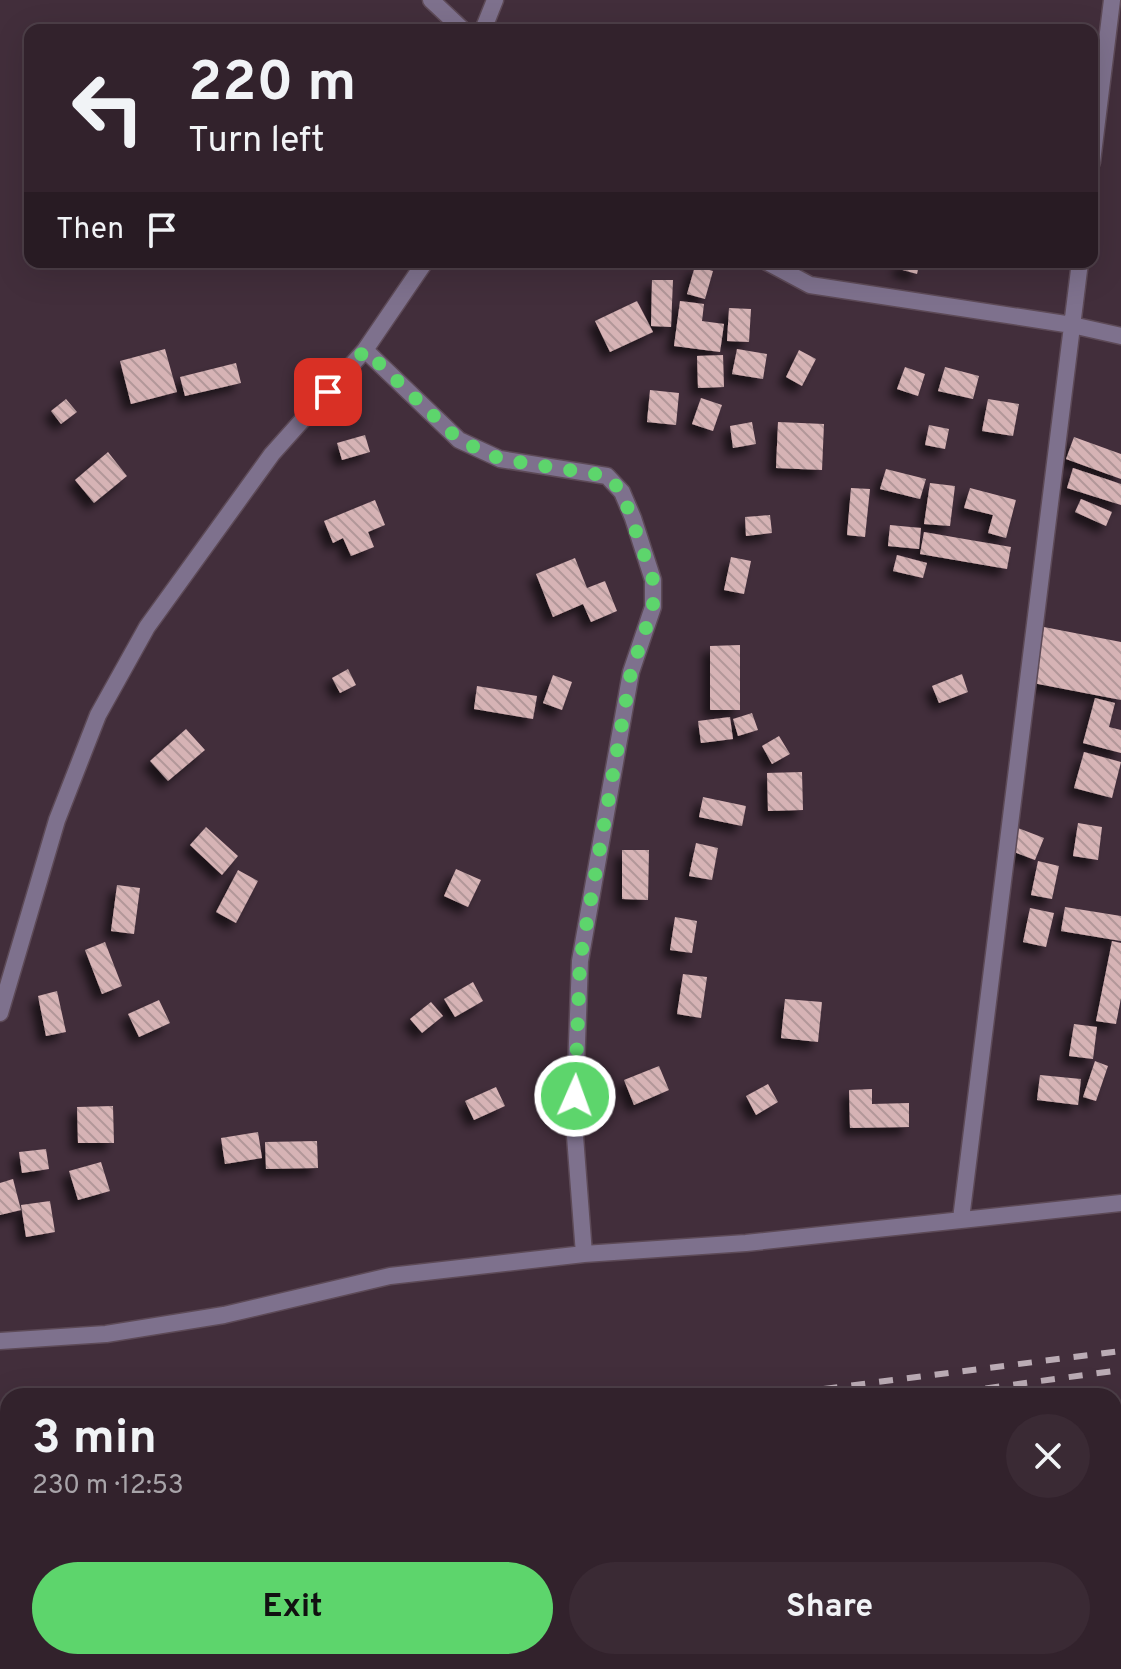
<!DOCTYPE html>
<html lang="en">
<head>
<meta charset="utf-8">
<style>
	:root { --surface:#32222c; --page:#3a2a34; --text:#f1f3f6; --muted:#a8a4a9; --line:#4d3f48; --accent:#5dd56c }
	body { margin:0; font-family:Overpass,sans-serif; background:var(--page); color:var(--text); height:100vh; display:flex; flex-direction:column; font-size:30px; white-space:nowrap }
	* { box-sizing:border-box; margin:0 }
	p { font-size:26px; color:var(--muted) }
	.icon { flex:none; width:44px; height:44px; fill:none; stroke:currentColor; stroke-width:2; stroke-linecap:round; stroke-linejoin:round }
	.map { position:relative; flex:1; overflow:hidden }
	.sheet { position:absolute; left:0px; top:1388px; width:1122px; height:282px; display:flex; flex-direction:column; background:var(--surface); border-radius:24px 24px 0 0; box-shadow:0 8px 32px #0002,0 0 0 2px var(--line) }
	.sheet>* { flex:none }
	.banner { position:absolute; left:24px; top:24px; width:1074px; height:244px; border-radius:16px; box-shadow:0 8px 32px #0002,0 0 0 2px var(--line); background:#32222c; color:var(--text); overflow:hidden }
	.pin { position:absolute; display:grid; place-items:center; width:68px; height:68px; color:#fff; margin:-34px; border-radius:16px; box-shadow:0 4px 12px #0006 }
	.me { position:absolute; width:88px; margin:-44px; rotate:2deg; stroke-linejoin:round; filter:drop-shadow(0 0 6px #0008) }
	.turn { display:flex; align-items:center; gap:28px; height:168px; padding:0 32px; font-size:36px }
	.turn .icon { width:104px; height:104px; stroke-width:2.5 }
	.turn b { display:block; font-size:56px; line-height:68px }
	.then { display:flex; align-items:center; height:76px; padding:0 32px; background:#0003; gap:16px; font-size:30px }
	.round { display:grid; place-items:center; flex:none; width:84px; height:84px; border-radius:42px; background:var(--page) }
	.summary { display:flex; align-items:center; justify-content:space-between; height:136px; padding:0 32px }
	h1 { font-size:48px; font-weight:700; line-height:60px }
	.action { display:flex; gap:16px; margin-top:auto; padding:16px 32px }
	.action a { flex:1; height:92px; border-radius:48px; background:var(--accent); color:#111; font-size:32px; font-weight:700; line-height:92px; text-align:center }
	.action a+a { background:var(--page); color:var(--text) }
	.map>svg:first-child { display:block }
	.building { fill:url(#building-back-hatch); filter:url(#shadow) }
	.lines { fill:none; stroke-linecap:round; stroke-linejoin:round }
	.street-casing { stroke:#5d4a57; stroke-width:19 }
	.street { stroke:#7e718d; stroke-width:16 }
	.rail { stroke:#bbacb5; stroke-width:6; stroke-dasharray:14 14; stroke-linecap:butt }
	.route { stroke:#5dd56c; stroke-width:14; stroke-dasharray:0 25.2 }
</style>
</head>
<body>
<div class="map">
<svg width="1121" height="1669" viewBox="0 0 1121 1669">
	<defs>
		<pattern id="building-back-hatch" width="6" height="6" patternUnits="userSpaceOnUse" patternTransform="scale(2)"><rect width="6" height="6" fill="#d6b3b5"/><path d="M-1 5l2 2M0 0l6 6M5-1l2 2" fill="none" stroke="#b29799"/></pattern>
		<filter id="shadow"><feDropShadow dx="-7" dy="7" stdDeviation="4" flood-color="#0009"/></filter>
	</defs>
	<rect width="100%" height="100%" fill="#422e3b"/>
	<!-- building -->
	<path class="building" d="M901,262H920L917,274L899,269Z
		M695,266L713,271L705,299L687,294Z
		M652,280H673L671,327L651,326Z
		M637,301L653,332L610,352L595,321Z
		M680,301L704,304L702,321L724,324L720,352L674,346Z
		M729,308L751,309L749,342L727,341Z
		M165,349L177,392L131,404L120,361Z
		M737,349L767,354L763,379L732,374Z
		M799,350L816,359L802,386L786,377Z
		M723,355L724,387L698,388L697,356Z
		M236,363L241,383L185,396L180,377Z
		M905,367L925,374L918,396L897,389Z
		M945,367L979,376L973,399L938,391Z
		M650,390L679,393L676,425L647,422Z
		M701,398L722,405L713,431L692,424Z
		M66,399L77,412L61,424L51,411Z
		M988,399L1019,404L1013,436L982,431Z
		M752,422L756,444L733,448L730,426Z
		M778,422L824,424L822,470L776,468Z
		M929,425L949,429L945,449L925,445Z
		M365,435L370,452L342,460L337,443Z
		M1074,437L1121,454V479L1066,459Z
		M108,452L127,476L94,503L75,480Z
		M1073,468L1121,484V505L1067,488Z
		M886,469L926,479L920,499L880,489Z
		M930,483L955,486L950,526L924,524Z
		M851,488L870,489L865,537L847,535Z
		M970,488L1016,500L1006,538L988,533L993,515L964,508Z
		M1081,499L1112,512L1106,526L1075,512Z
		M375,500L385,525L368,532L374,547L351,556L343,538L333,543L324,521Z
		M770,515L772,533L746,536L745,517Z
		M890,525L921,528L919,549L888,546Z
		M924,532L1011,547L1007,569L920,554Z
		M897,555L927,563L923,578L893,571Z
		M731,557L751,561L744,594L724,590Z
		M575,558L587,588L605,581L617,611L591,622L583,604L553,617L536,574Z
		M1044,627L1121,642V700L1033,683Z
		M740,645V710H710V646Z
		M348,669L356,685L340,693L332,678Z
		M962,674L968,692L939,703L932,686Z
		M553,675L572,682L562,710L543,703Z
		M477,686L537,696L533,719L474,709Z
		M1095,698L1115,703L1109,727L1121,730V753L1083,743Z
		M752,713L758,730L738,736L733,719Z
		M730,717L733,739L701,743L698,721Z
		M186,729L205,750L168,781L150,761Z
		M779,736L790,754L772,764L762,746Z
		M1084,752L1121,762L1112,798L1074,788Z
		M802,772L803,810L768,811L767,773Z
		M703,797L746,806L742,826L699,817Z
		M1078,823L1102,827L1098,860L1073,856Z
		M206,827L238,856L222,875L190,845Z
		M1018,828L1044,838L1035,860L1009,850Z
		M696,843L718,848L712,880L689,876Z
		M622,850H649L648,900L622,899Z
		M1038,861L1059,866L1052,899L1031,895Z
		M456,869L481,880L468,907L444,896Z
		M238,870L258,881L236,923L216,912Z
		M117,885L140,888L134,934L111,931Z
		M1065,907L1121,916V941L1061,931Z
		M1030,908L1054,913L1046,947L1023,942Z
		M675,917L697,921L692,953L670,950Z
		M1112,941L1121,943V998L1116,1024L1096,1021Z
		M105,942L122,986L102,994L85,950Z
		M683,974L707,977L701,1018L677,1014Z
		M473,982L483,1001L455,1017L444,999Z
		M57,991L66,1032L46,1036L38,996Z
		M785,999L822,1002L818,1042L781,1038Z
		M159,1000L170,1023L139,1037L128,1014Z
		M431,1002L443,1016L422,1033L410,1019Z
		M1074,1024L1097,1027L1093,1059L1069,1056Z
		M1095,1061L1108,1066L1096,1101L1083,1097Z
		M659,1066L669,1090L634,1105L624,1080Z
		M1040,1075L1081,1079L1078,1105L1037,1100Z
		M768,1084L778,1102L756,1115L746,1096Z
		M496,1087L505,1106L474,1120L465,1101Z
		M872,1089V1104L909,1103V1127L850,1128L849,1090Z
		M113,1106L114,1143H78L77,1107Z
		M258,1132L262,1158L225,1164L221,1138Z
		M317,1141L318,1168L266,1169L265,1142Z
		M46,1149L49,1169L22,1173L19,1152Z
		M101,1162L110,1191L78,1200L69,1171Z
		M13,1179L21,1210L0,1215V1183Z
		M50,1201L55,1232L26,1237L21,1205Z"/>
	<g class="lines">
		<!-- street casing -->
		<g class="street-casing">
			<path id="street" d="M431,0L463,30
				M483,30L495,0
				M1092,162L1112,0
				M767,262L810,285L1072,325L1121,336
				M365,350L459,440L500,459L607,476L622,492L633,518L653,580V607L631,672L580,961L574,1123L584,1254
				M0,1013L57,820L98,715L147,627L272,454L365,350L425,262
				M961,1219L1080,262
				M0,1341L106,1334L224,1315L390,1276L584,1254L746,1243L1121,1203
				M0,1592L8,1594
				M923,1662L924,1669"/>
		</g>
		<!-- street -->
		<use href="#street" class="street"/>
		<!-- rail -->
		<path class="rail" d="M768,1396L1121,1351
			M930,1396L1121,1370
			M0,1443H8
			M0,1462H8"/>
	</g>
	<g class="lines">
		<!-- route -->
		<path class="route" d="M328,392L365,350L459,440L500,459L607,476L622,492L653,580V607L631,672L580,961L575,1096"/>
	</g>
</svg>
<div class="pin" style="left:328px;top:392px;background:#d93025"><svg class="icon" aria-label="arrive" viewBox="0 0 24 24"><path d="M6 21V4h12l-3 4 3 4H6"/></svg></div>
<svg class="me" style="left:575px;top:1096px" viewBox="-20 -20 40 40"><circle r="17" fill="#5dd56c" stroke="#fff" stroke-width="3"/><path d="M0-11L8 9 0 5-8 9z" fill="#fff"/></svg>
<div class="banner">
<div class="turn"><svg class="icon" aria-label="left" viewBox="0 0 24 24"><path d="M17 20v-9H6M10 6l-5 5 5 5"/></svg><div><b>220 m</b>Turn left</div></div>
<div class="then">Then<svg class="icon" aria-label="arrive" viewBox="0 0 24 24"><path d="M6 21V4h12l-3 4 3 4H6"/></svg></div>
</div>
<section class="sheet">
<div class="summary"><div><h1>3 min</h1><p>230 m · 12:53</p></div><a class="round"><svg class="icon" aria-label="close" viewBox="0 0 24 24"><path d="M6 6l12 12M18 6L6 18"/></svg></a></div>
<div class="action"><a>Exit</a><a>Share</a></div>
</section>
</div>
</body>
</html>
